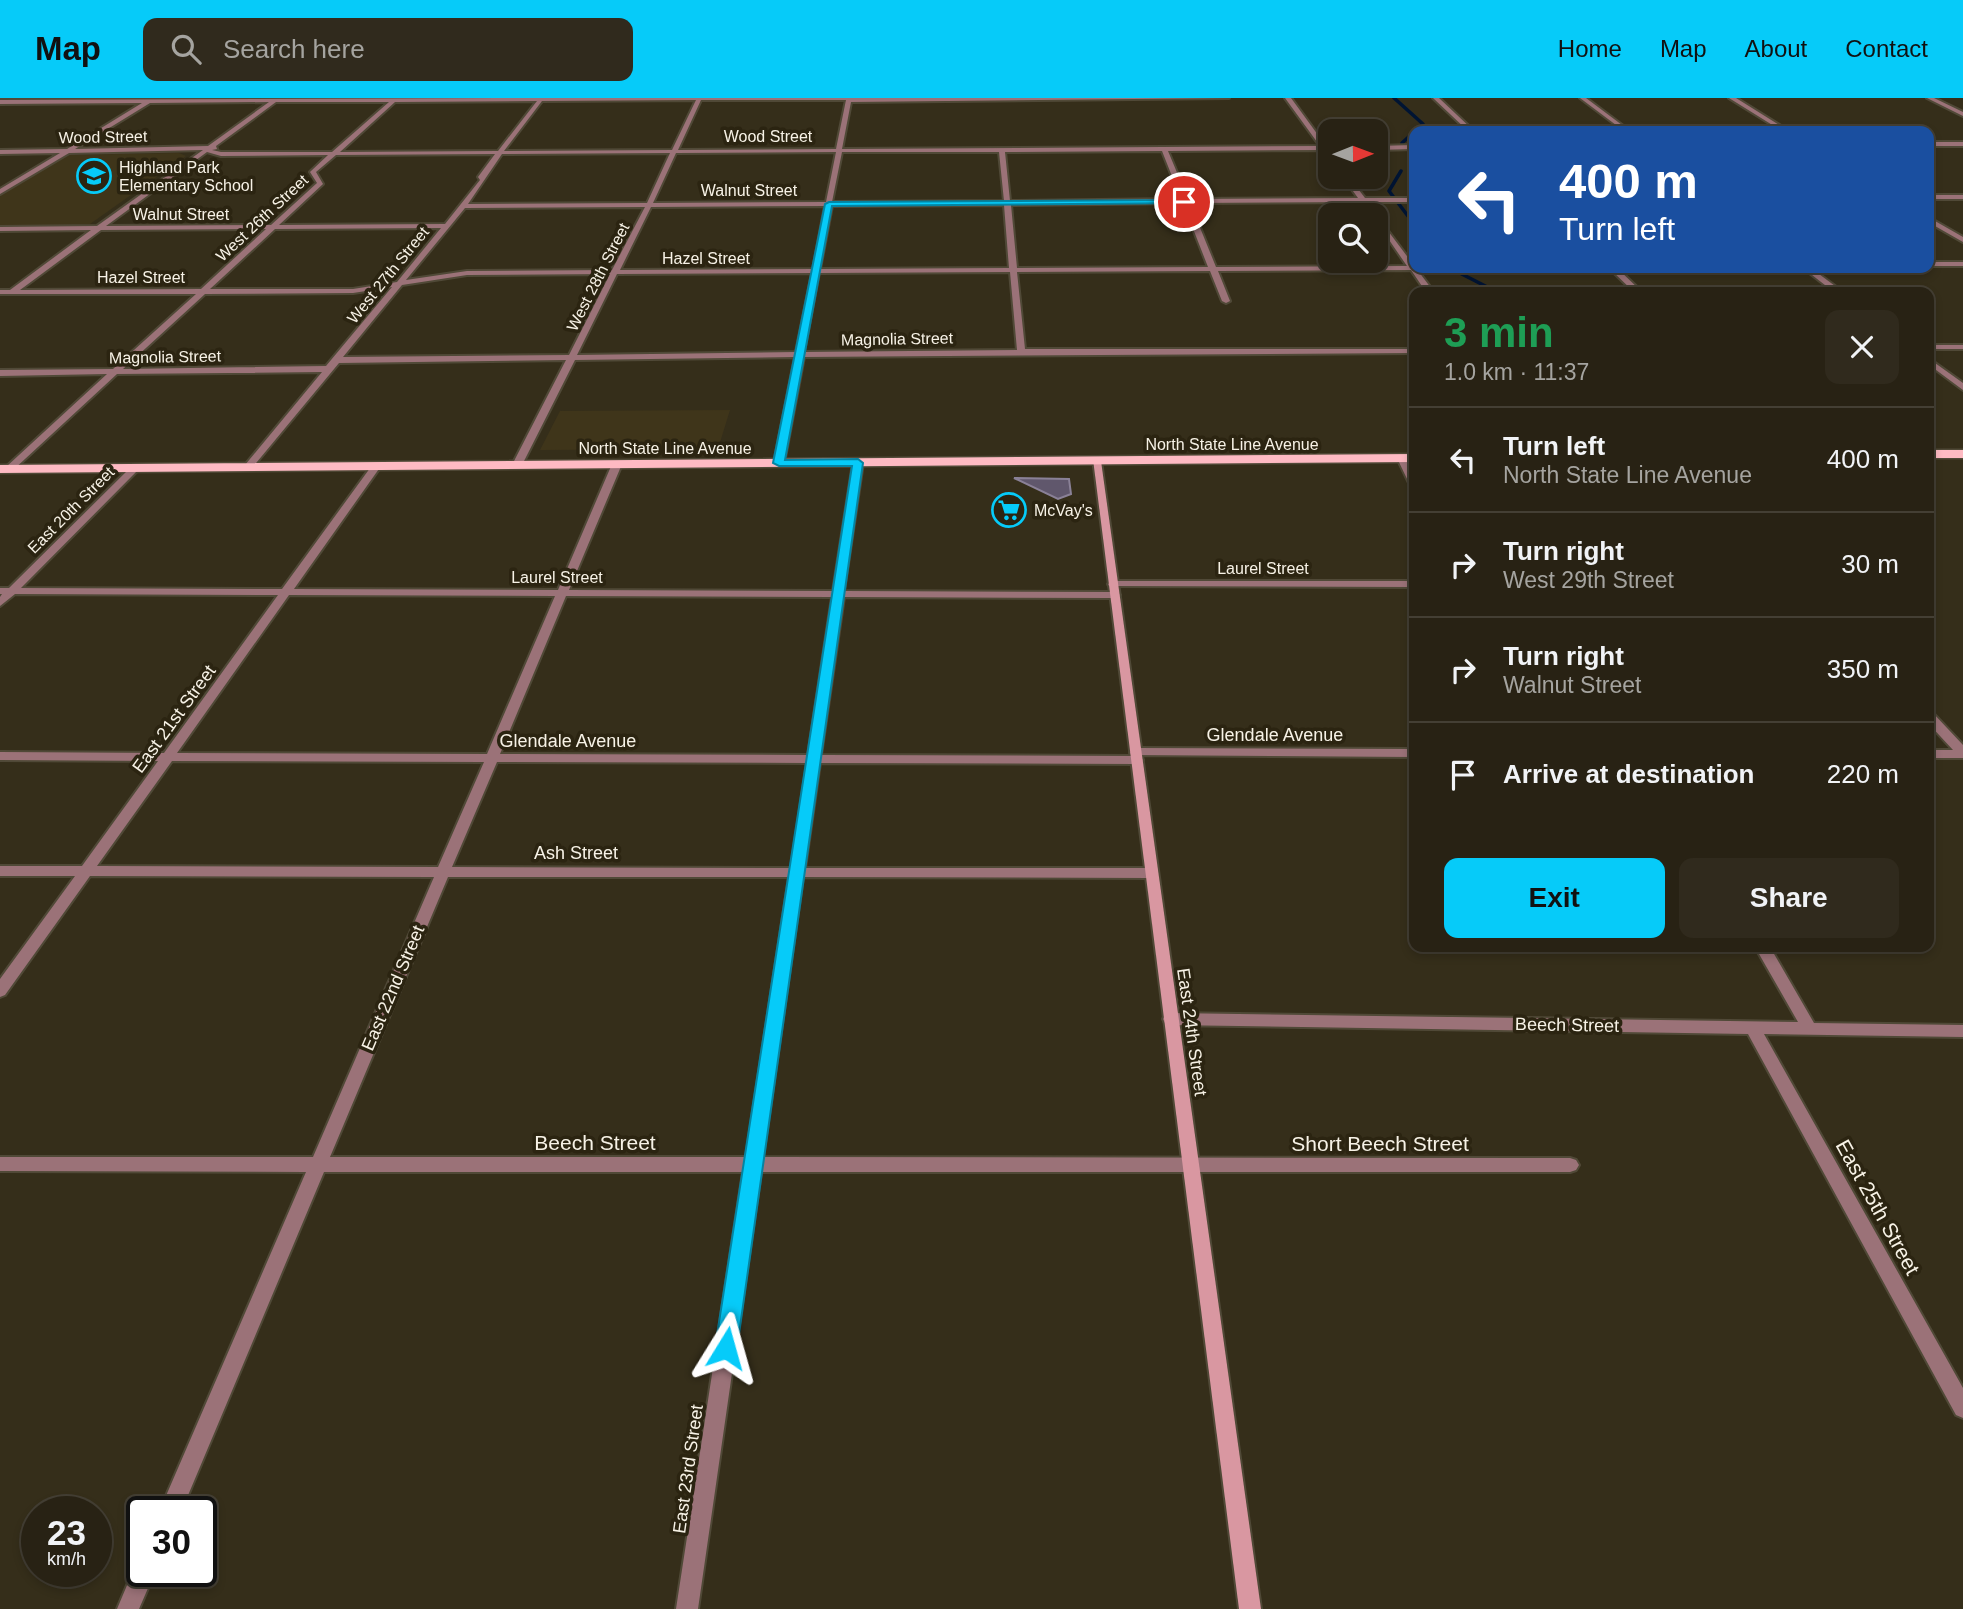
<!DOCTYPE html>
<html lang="en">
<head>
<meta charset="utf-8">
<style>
	:root { --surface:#282214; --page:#302a1d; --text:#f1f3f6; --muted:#a5a4a0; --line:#443f34; --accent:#06cbf9 }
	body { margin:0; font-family:Helvetica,sans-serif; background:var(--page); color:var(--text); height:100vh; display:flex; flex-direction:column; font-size:26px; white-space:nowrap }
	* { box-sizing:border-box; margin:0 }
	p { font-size:23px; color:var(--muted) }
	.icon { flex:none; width:38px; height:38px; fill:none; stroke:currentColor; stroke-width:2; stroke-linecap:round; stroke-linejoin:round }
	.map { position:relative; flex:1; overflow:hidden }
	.drawer { position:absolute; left:1409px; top:189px; width:525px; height:665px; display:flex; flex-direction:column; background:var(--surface); border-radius:14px; box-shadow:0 4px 10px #0003,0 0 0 2px var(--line) }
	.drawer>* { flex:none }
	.banner { position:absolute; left:1409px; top:28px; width:525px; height:147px; border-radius:14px; box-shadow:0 4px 10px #0003,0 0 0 2px var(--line); background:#1a4fa0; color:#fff; overflow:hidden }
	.needle { width:46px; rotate:89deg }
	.controls { position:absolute; left:1318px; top:21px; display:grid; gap:14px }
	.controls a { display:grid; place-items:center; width:70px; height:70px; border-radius:14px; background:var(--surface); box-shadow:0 4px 10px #0003,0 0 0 2px var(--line); font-size:35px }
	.speed { position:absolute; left:21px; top:1398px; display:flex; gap:14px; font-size:35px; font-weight:700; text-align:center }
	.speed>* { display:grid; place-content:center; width:91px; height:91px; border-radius:50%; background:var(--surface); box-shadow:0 4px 10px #0003,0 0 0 2px var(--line); line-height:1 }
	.speed small { font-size:18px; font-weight:400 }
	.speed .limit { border:4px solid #111; border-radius:10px; background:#fff; color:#111 }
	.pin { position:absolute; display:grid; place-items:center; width:60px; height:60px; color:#fff; margin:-30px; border:4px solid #fff; border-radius:50%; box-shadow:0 2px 7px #0007 }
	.me { position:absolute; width:77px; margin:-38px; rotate:8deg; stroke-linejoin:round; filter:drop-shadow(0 0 5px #0008) }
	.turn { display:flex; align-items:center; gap:24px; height:147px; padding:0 35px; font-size:32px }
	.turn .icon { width:91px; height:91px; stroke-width:2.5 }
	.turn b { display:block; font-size:49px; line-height:60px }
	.round { display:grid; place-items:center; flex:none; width:74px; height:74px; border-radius:14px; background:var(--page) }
	.summary { display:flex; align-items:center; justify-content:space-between; height:119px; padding:0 35px }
	h1 { font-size:42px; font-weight:700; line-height:52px; color:#1e9e55 }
	.cta { display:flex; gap:14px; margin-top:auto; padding:14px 35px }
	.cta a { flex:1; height:80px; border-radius:14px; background:var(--accent); color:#111; font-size:28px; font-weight:700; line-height:80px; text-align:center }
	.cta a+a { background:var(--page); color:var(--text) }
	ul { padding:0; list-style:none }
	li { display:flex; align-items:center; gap:21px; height:105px; padding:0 35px; border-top:2px solid var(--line) }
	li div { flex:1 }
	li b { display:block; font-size:26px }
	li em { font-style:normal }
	header { display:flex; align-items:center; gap:42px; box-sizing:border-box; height:98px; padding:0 35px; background:var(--accent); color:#111 }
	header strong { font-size:33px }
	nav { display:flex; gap:38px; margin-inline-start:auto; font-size:24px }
	.search { width:490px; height:63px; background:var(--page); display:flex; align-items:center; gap:18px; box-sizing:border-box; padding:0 24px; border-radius:14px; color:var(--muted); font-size:26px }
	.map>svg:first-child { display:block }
	.built { fill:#3f351a }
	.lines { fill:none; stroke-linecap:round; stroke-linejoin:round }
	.stream { stroke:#001433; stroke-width:3.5 }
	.building { fill:#60576c; stroke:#8a8197; stroke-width:2 }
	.minor-casing { stroke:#504937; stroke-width:4 }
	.tertiary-casing { stroke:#504937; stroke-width:4 }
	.secondary-casing { stroke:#504937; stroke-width:4 }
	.primary-casing { stroke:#504937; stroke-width:3 }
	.minor { fill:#9b7278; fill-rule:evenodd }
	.tertiary { fill:#9b7278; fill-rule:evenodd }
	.secondary { fill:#d997a1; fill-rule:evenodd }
	.primary { fill:#febac3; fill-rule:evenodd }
	.route { fill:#06cbf9; stroke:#0484a2; stroke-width:2 }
	.labels { text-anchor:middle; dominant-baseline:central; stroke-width:7; stroke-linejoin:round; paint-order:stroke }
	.far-street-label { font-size:16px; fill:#f7f2e6; stroke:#2b2411 }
	.far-poi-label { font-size:16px; fill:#f7f2e6; stroke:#2b2411; text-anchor:start }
	.street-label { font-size:18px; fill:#f7f2e6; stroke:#2b2411 }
	.near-street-label { font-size:21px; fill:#f7f2e6; stroke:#2b2411 }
</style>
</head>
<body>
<header>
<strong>Map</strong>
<div class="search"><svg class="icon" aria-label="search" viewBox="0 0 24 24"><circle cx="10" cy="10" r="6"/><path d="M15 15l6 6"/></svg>Search here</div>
<nav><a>Home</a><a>Map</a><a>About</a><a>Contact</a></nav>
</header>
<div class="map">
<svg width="1963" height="1511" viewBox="0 0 1963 1511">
	<rect width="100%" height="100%" fill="#352e1a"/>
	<!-- built -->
	<path class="built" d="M179,55L186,58L90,126L0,129V97L66,57Z
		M730,312L718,351L540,352L560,313Z"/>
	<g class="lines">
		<!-- stream -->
		<path class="stream" d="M1394,0L1423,26L1415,33
			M1402,45L1414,34
			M1401,73L1389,93L1414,126
			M1450,170L1497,194"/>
	</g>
	<!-- building -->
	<path class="building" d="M1014,380L1069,381L1071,396L1058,401Z"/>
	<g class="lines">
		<!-- minor casing -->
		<g class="minor-casing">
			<path id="minor" d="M499,0H1229L851,4L842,51L1320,48L1285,0H1291L1326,48H1330V58L1327,57L1323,52L1168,53L1188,101L1358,100L1343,79H1349L1365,100H1414V104H1368L1370,108L1367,110L1361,104L1190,105L1216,169L1407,168L1376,123V117L1434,194H1426L1411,172L1218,173L1230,203L1226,205L1222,203L1210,173L1017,174L1025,251H1414V255L804,259L784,365L779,368L774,365L795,259L575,262L522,367L517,370L512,367L566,262L339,265L251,371H245V367L322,274L117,276L12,373H6V369L107,276L0,278V272L113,271L196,196H0V192H10L91,132L0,133V129L97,128L203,52L69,55L0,96V91L60,55L0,56V52L67,51L142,5L0,6V2ZM696,2L672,52L504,53L542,3ZM701,2H846L836,51L678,52ZM537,3L498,53L340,54L395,4ZM269,4L208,48L75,51L150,5ZM276,4H389L332,54H221L212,52L217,51L216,48ZM1162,53L1181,101L1010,103L1005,54ZM207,54L221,58L328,57L310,74L317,85L271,127L106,128ZM836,54L826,104L653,105L676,55ZM842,54H999L1004,103L832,104ZM670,55L647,105L468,106L502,56ZM495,56L478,79L480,82L445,126L279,127L323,86L316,74L336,57ZM1183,105L1208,169L1017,170L1011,107ZM1004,107L1009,170L820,171L832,108ZM825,108L813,171L620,172L651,109ZM645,109L612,172L467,173L406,182L465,110ZM441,130L397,184L353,191H210L275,131ZM266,131L201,191L20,192L101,132ZM1010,174L1017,252L804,254L819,175ZM812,175L796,254L577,257L617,176ZM610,176L569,257L343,259L402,187L467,177ZM392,189L326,268L123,271L205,196L353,195Z
				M1580,0H1586L1630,33H1624Z
				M1729,0H1736L1789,33H1782Z
				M1927,0H1934L1963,14V18Z
				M1928,44H1963V48H1928Z
				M1414,47V51L1376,52V48Z
				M1928,97H1963V101H1928Z
				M1928,119L1963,139V144L1928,124Z
				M1928,164H1963V168H1928Z
				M1803,170H1811L1843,194H1834Z
				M1928,247H1963V251H1928Z
				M1928,260L1963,285V292L1928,266Z
				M1402,357C1413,362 1414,377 1414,388L1409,385L1397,360Z
				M617,363L622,366L569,492L833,493L853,365L858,362L863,365L844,493L1114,494L1120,497L1114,500L844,499L821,657L1137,658L1143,662L1137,666L820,665L805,770H1151L1158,775L1151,780L803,779L763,1059L1570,1060L1576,1062L1579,1067L1576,1072L1570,1074H761L698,1511H676L743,1074H324L181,1414H159L306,1074L0,1073V1059H313L434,779L90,778L5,897L0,899V881L75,778H0V768H82L158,663L0,662V654L164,655L278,497L15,496L0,508V499L2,496H0V490H9L132,368L135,367L140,370L138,372L21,490L282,491L373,366L376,365L381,368L294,491L558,492L612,366ZM289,497L555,498L487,656L177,655ZM566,498L832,499L808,657L500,656ZM172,663L484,664L438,769L97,768ZM497,664L807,665L791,770L452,769ZM448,779H789L746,1059H330Z
				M1113,483H1414V489L1109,488L1108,486Z
				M1928,613L1932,614L1963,647V660H1928V652H1953L1928,625Z
				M1136,650L1414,651V659L1131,657L1130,654Z
				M1755,849H1770L1814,925L1963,927V939L1764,936L1963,1290V1320L1956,1317L1748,936L1171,927L1165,925L1163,921L1165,917L1171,915L1798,924Z
				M142,1464V1474H155L139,1511H117L136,1466Z"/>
		</g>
		<!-- tertiary casing -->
		<g class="tertiary-casing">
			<path id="tertiary" d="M1433,0H1439L1474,33H1468Z
				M1609,170H1617L1642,194H1634Z"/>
		</g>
		<!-- secondary casing -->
		<g class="secondary-casing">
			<path id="secondary" d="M1093,361L1101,363L1261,1511H1239Z"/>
		</g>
		<!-- primary casing -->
		<g class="primary-casing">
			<path id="primary" d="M1928,352H1963V360H1928Z
				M1414,356V364L0,375V367Z"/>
		</g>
		<!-- minor -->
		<use href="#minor" class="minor"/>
		<!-- tertiary -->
		<use href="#tertiary" class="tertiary"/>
		<!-- secondary -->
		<use href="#secondary" class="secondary"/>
		<!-- primary -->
		<use href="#primary" class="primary"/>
	</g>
	<!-- route -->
	<path class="route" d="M1184,102L1187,105L832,108L785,362L858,361L863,365L737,1250L734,1257L726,1260L718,1257L715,1250L852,368H779L773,365L825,106L829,104Z"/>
	<!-- icons -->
	<defs>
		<g id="school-ring" transform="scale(1.75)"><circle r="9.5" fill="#2b2411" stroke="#06cbf9" stroke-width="1.5"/><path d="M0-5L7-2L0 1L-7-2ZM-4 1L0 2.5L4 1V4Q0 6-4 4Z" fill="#06cbf9"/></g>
		<g id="supermarket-ring" transform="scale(1.75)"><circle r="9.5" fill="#2b2411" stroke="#06cbf9" stroke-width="1.5"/><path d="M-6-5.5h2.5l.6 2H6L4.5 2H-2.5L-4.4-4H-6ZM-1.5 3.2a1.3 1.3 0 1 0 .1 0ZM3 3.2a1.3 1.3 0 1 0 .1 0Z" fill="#06cbf9"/></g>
	</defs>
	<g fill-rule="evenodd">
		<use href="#school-ring" x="94" y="78"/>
		<use href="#supermarket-ring" x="1009" y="412"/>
	</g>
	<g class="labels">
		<!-- far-street labels -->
		<g class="far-street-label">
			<text x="768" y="38">Wood Street</text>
			<text transform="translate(103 39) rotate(-1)">Wood Street</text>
			<text x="749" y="92">Walnut Street</text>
			<text x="181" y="116">Walnut Street</text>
			<text transform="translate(262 120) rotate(-43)">West 26th Street</text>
			<text x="706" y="160">Hazel Street</text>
			<text transform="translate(388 177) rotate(-51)">West 27th Street</text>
			<text x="141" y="179">Hazel Street</text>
			<text transform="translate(598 179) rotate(-63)">West 28th Street</text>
			<text transform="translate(897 241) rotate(-1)">Magnolia Street</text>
			<text transform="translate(165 259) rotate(-1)">Magnolia Street</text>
			<text x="1232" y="346">North State Line Avenue</text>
			<text x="665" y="350">North State Line Avenue</text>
			<text transform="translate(71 412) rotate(-45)">East 20th Street</text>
			<text x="1263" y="470">Laurel Street</text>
			<text x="557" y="479">Laurel Street</text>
		</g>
		<!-- far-poi labels -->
		<g class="far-poi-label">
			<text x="119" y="69">Highland Park<tspan x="119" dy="18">Elementary School</tspan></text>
			<text x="1034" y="412">McVay's</text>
		</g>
		<!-- street labels -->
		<g class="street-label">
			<text transform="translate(174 621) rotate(-54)">East 21st Street</text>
			<text x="1275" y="637">Glendale Avenue</text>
			<text x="568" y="643">Glendale Avenue</text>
			<text x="576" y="755">Ash Street</text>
			<text transform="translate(393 890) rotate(-67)">East 22nd Street</text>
			<text transform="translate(1567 927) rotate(1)">Beech Street</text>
			<text transform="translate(1192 934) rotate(82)">East 24th Street</text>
			<text transform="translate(688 1371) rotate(-82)">East 23rd Street</text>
		</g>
		<!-- near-street labels -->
		<g class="near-street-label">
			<text x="595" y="1044">Beech Street</text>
			<text x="1380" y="1045">Short Beech Street</text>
			<text transform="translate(1878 1109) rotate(61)">East 25th Street</text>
		</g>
	</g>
</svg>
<div class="controls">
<a><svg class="needle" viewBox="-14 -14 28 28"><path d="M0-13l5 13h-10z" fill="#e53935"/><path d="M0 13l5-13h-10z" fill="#a5a4a0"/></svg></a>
<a><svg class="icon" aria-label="search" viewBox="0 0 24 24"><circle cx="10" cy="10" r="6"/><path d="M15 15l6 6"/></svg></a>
</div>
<div class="speed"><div>23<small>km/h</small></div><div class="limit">30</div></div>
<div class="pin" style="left:1184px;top:104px;background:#d93025"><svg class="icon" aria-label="arrive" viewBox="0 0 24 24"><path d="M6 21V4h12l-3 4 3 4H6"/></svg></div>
<svg class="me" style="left:726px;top:1250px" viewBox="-20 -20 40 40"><path d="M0-17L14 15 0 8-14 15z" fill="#06cbf9" stroke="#fff" stroke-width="4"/></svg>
<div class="banner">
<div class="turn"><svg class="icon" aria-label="left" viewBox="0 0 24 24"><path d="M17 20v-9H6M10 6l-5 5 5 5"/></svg><div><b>400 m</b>Turn left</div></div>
</div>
<section class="drawer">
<div class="summary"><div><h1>3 min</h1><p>1.0 km · 11:37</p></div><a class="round"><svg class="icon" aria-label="close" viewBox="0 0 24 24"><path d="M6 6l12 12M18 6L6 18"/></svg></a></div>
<ul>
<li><svg class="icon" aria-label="left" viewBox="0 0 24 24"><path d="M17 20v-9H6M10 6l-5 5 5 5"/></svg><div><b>Turn left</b><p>North State Line Avenue</p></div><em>400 m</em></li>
<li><svg class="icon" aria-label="right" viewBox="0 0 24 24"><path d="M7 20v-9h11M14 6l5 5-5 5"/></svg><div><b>Turn right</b><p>West 29th Street</p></div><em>30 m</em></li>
<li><svg class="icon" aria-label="right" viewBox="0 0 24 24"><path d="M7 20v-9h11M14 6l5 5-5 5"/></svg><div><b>Turn right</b><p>Walnut Street</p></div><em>350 m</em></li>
<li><svg class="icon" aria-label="arrive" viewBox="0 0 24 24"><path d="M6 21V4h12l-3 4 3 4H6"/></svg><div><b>Arrive at destination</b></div><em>220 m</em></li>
</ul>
<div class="cta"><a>Exit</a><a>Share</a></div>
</section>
</div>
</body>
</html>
